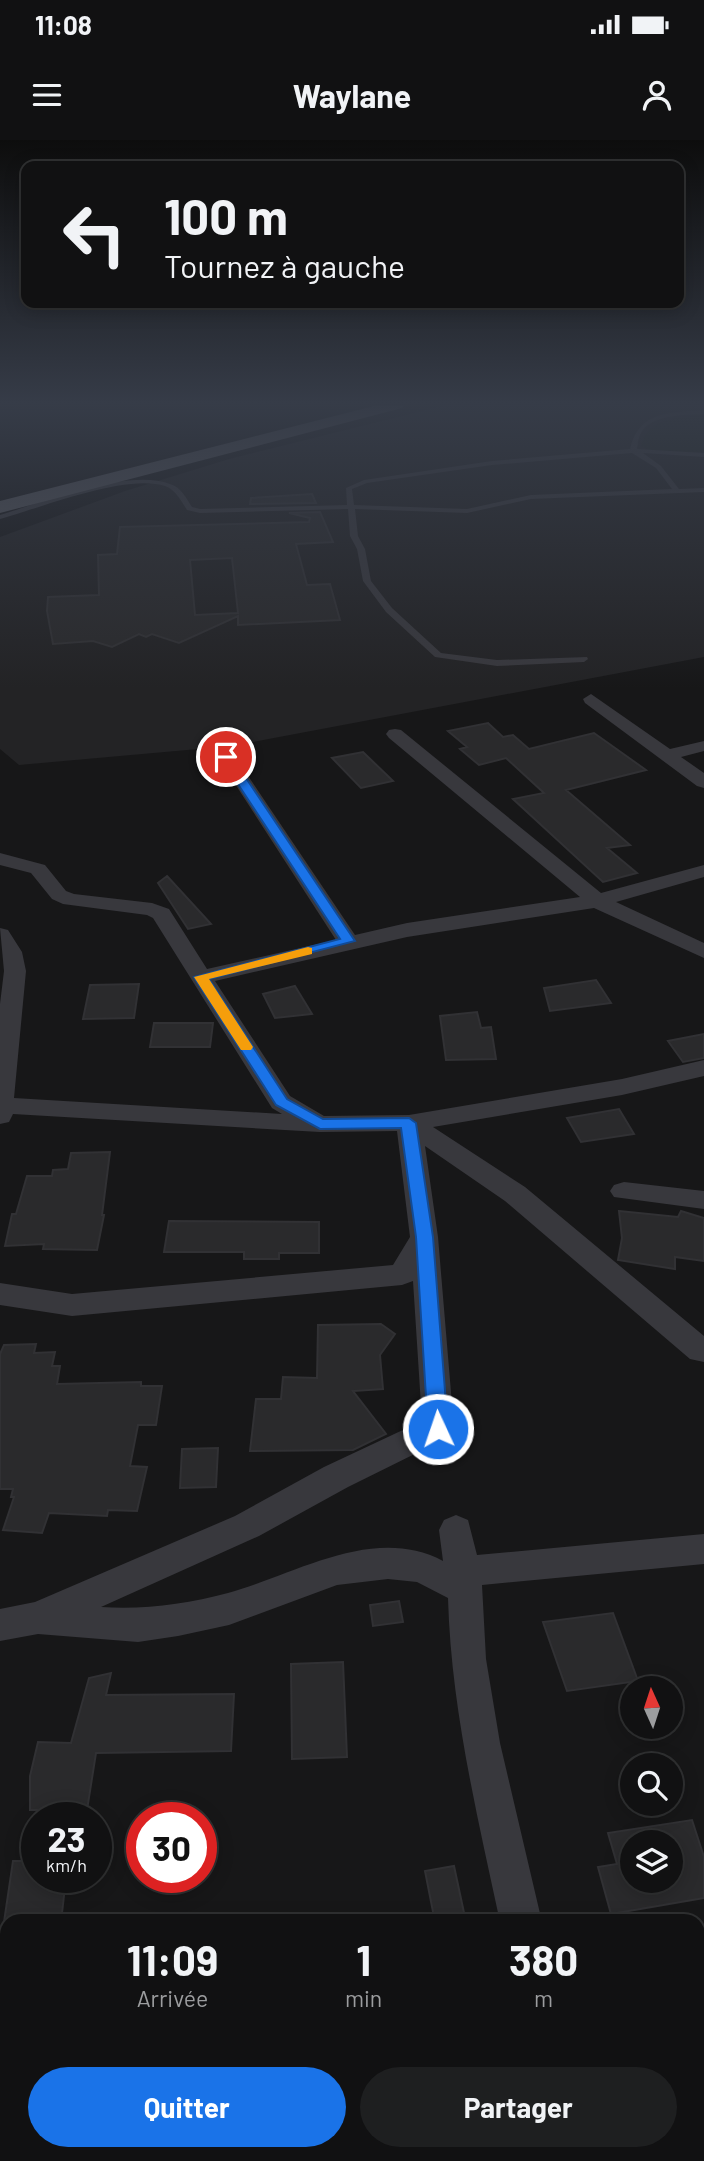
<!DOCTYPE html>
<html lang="fr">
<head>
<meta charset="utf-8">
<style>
	:root { --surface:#111112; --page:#1e1f20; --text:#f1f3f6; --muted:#9c9d9f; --line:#303132; --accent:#1a73e8 }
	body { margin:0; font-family:Barlow,sans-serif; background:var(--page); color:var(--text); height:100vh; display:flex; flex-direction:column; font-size:26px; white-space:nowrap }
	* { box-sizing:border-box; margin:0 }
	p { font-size:23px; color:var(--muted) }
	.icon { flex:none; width:38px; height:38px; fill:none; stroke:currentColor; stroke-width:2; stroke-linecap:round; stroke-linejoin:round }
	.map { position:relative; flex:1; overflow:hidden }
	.panel { position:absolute; left:0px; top:1774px; width:705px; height:247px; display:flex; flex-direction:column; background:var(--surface); border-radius:21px 21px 0 0; box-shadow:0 4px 18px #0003,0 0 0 2px var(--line) }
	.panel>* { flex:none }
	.banner { position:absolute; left:21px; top:21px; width:663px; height:147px; border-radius:14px; box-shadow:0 4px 18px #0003,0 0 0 2px var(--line); background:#111112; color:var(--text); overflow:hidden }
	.needle { width:46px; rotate:357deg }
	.fabs { position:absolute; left:620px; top:1536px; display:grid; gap:14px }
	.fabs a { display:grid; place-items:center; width:63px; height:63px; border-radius:50%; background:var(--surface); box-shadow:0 4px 18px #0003,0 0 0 2px var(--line); font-size:35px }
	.speed { position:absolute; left:21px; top:1662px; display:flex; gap:14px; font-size:35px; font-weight:700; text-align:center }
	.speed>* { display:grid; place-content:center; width:91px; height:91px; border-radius:50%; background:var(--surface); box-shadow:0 4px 18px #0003,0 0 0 2px var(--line); line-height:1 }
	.speed small { font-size:18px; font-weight:400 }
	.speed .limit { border:10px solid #d22; background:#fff; color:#111 }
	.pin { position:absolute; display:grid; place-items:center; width:60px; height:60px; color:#fff; margin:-30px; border:4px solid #fff; border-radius:50%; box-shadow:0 2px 7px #0007 }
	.me { position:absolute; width:77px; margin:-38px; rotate:357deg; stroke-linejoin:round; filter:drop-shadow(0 0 5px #0008) }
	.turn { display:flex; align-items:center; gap:24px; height:147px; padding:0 28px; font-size:32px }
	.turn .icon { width:91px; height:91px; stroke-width:2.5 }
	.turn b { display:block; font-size:49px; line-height:60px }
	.eta { display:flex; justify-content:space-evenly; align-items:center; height:119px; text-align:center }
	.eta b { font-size:42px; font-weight:700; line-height:49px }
	.primary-button { display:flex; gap:14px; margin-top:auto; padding:14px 28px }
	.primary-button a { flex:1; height:80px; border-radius:42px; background:var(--accent); color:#fff; font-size:28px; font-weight:700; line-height:80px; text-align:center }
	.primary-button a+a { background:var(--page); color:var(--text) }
	.status { display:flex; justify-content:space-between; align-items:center; height:49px; padding:0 35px; background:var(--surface); direction:ltr }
	.status svg { height:19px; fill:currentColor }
	header { display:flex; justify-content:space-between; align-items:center; height:91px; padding:0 28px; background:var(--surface); font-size:32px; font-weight:700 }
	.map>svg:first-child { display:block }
	.built { fill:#232325 }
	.green { fill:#1d231e }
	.building { fill:#2a2a2c; stroke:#313134; stroke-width:2; fill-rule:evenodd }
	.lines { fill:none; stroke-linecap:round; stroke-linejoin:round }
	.lane { fill:#38383d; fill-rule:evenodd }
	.street { fill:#38383d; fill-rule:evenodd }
	.primary { fill:#54555b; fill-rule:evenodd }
	.route { fill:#1a73e8; stroke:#114b97; stroke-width:2 }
	.slow { fill:#f59e0b }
</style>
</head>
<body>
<div class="status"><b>11:08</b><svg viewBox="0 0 49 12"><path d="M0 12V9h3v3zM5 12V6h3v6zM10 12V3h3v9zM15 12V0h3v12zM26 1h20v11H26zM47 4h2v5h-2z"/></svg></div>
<header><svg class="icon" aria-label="menu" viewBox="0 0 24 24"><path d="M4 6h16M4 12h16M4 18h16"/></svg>Waylane<svg class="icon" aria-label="person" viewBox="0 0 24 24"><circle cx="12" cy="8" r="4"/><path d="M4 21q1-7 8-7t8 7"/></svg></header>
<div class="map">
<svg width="704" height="2021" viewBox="0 0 704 2021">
	<rect width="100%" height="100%" fill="#171718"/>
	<!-- built -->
	<path class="built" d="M446,265H704V517L232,606L19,625L0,609V397L125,351L229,319Z"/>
	<!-- green -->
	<path class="green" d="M704,275V312L651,311L641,306C648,277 678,278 704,275Z"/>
	<!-- building -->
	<path class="building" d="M312,354L316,363L250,364L251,358Z
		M320,372L333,402L296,404L307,445L330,444L340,480L238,485V476L179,503L152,494L146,497L139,494L112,507L93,501L53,504L47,471L48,457L99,455L98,415L117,414L120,387L309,382L310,378L289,373ZM232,418L238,473L195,475L190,420Z
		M488,583L503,597L513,595L529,609L594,593L646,630L566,650L630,705L607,708L637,733L603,742L513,659L544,653L506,618L479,625L460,609L467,607L448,591Z
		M363,612L393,641L361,648L332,618Z
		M167,736L211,784L188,789L158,743Z
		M596,840L611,863L550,871L544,848Z
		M139,844L134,878L83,879L90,845Z
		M295,846L312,874L275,878L263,854Z
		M477,872L481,888L491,887L496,919L446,920L440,876Z
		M154,883H213L210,907H150Z
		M704,894V918L683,922L668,901Z
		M619,969L634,994L581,1002L567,978Z
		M110,1012L102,1075H104L97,1110L43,1109L44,1104L5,1106L12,1074H16L27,1036H52L53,1030L68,1029L71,1013Z
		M619,1071L678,1077L681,1071L704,1078V1121L675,1117V1129L618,1120L622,1098Z
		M169,1081L319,1082V1113H279V1119H244V1112H164Z
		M381,1184L395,1194L380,1215L383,1249L353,1251L386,1294L353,1310L250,1311L256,1259H281L283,1237L317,1238L318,1185Z
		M36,1204L34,1213L55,1212L52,1226H60L57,1244L141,1242V1246H162L156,1285H138L130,1326L147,1327L137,1371L108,1370L107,1376L49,1373L42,1393L3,1390L14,1357H11L13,1349H0V1214L4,1205Z
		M218,1308L216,1347L180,1348L182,1309Z
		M399,1461L403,1482L373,1486L370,1465Z
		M613,1473L638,1541L567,1551L543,1482Z
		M343,1522L347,1617L292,1619L291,1524Z
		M111,1533L106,1555L234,1554L231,1611L96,1613L87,1670H30V1636L38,1602L71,1603L89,1538Z
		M692,1680L704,1717V1758L611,1774L598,1727L617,1724L608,1693ZM632,1703H670V1741H632Z
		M13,1721H37V1738H66L61,1782H4Z
		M454,1726L466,1782H435L425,1731Z"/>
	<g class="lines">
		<!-- lane -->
		<path class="lane" d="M704,270V274C686,275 651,274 641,293C638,298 638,304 637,309L704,313V317L643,313L661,326L679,349L704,348V352L531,359L467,373L355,369L358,396L365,409L371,441L392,468L441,513L497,520L587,517L588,519L584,522L497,526L435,517L386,472L363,441L357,409L350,396L348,369L200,373L187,370C181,361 176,350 165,346C126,333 40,368 0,379V375C43,362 128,328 170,344C181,347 186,358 192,367L200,369L347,365L346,348L364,340L492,321L630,309C639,270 670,273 704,270ZM632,313L656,328L672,349L531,355L467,369L354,365L352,349L367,343L492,325Z"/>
		<!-- street -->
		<path class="street" d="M591,554L670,609L704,601V611L681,617L704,633V648L697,646L585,563L583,559Z
			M395,589L401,590L601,753L704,725V737L616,762L704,803V818L594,768L407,797L215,841L290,956L324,976L409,975L622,939L704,920V936L622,955L433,987L525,1047L704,1196V1222L690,1219L505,1061L425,1006L438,1097L454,1288L449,1297L348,1347L259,1396L101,1467C144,1470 186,1464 228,1453C295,1435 373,1384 443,1421L439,1390L444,1380L456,1375L468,1380L477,1415L704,1394V1424L482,1445L486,1519L500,1603L542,1782H500C477,1674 451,1568 448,1458L417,1442L388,1439L337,1445L229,1485L178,1496L138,1502L38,1494L0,1501V1469L35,1462L235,1376L324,1327L422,1281L413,1141L402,1145L72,1176L0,1165V1143L72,1154L393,1125L410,1097L397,991L320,992L13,974L9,982L0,984V864L4,831L0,788L8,790L22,812L26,831L14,958L282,974L272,968L153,778L147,775L63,764L52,759L31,733L0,725V713L45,725L66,751L74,754L152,763L169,769L207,829L336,800L217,616L226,611L232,612L355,795L407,783L580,757L389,598L386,594L389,590Z
			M624,1042L704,1051V1069L614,1057L610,1051L614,1045Z
			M698,1789H704V1831H698Z
			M0,1825L7,1826V1870L0,1869Z"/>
		<!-- primary -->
		<path class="primary" d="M378,265H404L402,268L0,373V361Z"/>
	</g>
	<!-- sky -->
	<linearGradient id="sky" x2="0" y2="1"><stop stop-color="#0d0d0d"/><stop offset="0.48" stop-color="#363c48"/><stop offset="1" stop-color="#363c48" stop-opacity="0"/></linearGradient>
	<rect width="704" height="548" fill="url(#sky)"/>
	<!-- route -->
	<path class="route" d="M222,614H230L355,801L209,839L287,959L323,979L409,978L416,983L433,1097L448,1289L445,1294H431L428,1289L416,1097L401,988L320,989L276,965L194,837L340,799L220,617Z"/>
	<!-- slow -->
	<path class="slow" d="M308,807L312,808V814L209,839L253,907L251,910H241L194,837Z"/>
</svg>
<div class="fabs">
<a><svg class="needle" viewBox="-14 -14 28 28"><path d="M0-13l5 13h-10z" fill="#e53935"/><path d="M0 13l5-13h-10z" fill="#9c9d9f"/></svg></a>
<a><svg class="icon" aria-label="search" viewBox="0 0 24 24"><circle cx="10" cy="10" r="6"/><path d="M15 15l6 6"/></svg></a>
<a><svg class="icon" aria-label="layers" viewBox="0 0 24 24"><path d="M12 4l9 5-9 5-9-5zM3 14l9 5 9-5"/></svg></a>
</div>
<div class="speed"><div>23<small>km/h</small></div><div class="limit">30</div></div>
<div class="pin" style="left:226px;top:617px;background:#d93025"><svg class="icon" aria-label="arrive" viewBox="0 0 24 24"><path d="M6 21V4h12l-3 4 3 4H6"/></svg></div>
<svg class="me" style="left:438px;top:1289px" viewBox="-20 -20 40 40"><circle r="17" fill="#1a73e8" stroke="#fff" stroke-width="3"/><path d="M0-11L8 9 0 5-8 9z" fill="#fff"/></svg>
<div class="banner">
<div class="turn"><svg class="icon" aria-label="left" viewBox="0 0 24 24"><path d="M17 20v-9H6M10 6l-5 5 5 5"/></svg><div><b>100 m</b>Tournez à gauche</div></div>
</div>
<section class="panel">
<div class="eta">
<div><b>11:09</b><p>Arrivée</p></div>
<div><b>1</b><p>min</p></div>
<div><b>380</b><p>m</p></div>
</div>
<div class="primary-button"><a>Quitter</a><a>Partager</a></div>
</section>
</div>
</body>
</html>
